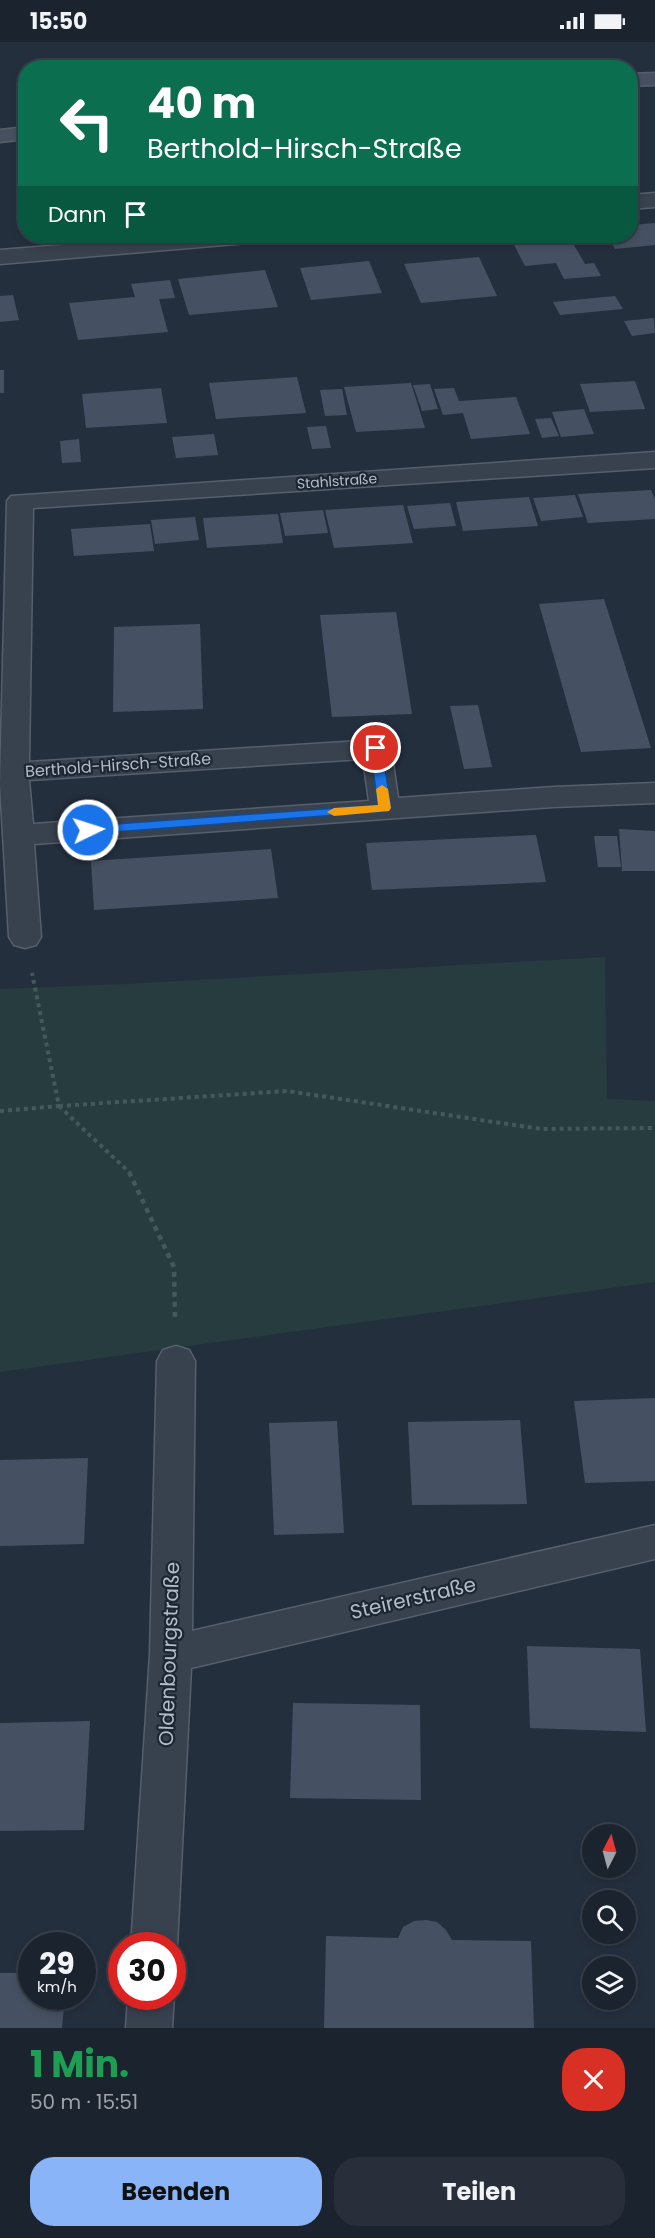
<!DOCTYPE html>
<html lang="de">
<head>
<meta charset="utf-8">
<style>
	:root { --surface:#1b232e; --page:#282f3a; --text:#f1f3f6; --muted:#a0a4aa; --line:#39404a; --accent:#8ab4f8 }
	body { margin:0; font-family:Poppins,sans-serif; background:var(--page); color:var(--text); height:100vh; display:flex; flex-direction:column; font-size:22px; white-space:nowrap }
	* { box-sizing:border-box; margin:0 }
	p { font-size:20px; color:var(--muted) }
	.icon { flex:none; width:33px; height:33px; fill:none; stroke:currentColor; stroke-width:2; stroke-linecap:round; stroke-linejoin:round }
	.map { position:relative; height:1986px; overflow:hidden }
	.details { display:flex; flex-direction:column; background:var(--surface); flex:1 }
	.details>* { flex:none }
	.guide { position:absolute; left:18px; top:18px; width:620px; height:183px; border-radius:24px; box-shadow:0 3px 9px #0003,0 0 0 2px var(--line); background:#0b6e4f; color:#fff; overflow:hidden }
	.needle { width:39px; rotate:6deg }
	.tools { position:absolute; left:582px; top:1782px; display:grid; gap:12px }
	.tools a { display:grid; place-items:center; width:54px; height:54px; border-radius:50%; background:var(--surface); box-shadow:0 3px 9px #0003,0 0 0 2px var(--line); font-size:30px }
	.speed { position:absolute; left:18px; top:1890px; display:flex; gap:12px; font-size:30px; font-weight:700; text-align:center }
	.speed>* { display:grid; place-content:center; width:78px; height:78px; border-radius:50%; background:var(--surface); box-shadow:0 3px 9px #0003,0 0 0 2px var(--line); line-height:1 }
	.speed small { font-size:15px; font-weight:400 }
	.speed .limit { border:9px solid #d22; background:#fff; color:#111 }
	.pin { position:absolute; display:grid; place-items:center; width:51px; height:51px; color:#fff; margin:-26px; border:3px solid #fff; border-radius:50%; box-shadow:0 2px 6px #0007 }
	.me { position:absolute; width:66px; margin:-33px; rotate:86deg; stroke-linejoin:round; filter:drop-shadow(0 0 4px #0008) }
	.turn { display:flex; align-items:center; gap:21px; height:126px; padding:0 30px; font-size:27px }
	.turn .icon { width:78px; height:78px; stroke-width:2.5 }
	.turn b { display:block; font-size:42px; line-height:51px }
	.then { display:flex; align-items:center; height:57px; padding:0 30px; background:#0003; gap:12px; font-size:22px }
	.round { display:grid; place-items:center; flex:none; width:63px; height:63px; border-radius:24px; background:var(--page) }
	.headline { display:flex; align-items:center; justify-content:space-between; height:102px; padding:0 30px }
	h1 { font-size:36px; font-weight:700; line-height:45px; color:#1e9e55 }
	.action { display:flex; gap:12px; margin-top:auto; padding:12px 30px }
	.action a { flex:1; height:69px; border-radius:24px; background:var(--accent); color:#111; font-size:24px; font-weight:700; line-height:69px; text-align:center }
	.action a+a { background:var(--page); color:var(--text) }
	.status { display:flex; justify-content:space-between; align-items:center; height:42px; padding:0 30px; background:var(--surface); direction:ltr }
	.status svg { height:16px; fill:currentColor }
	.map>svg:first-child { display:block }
	.green { fill:#263c3f }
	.building { fill:#455162 }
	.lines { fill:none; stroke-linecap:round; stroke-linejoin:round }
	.street-casing { stroke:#565f6c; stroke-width:3 }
	.secondary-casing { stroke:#565f6c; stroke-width:3 }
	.path-far2 { stroke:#44595c; stroke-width:2; stroke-dasharray:3 3; stroke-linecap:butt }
	.path-far1 { stroke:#44595c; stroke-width:4; stroke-dasharray:4 4; stroke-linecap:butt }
	.path { stroke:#44595c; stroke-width:4.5; stroke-dasharray:5 5; stroke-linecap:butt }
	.street { fill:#38414e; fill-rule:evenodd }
	.secondary { fill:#465061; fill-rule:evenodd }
	.route { fill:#1a73e8; stroke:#114b97; stroke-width:1.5 }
	.slow { fill:#f59e0b }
	.labels { text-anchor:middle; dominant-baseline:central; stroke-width:4.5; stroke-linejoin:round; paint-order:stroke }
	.far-street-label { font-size:14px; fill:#b4bcc9; stroke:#1d2633 }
	.street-label { font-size:16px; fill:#b4bcc9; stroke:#1d2633 }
	.near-street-label { font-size:20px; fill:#b4bcc9; stroke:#1d2633 }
</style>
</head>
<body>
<div class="status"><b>15:50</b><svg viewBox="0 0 49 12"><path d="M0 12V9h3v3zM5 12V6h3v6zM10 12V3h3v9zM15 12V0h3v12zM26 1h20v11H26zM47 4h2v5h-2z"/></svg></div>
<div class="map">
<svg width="655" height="1986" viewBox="0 0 655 1986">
	<rect width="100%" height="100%" fill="#242f3e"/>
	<!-- green -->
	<path class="green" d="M605,915L607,1057L655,1059V1240L0,1330V947L126,942Z"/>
	<!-- building -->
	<path class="building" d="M655,181V203L615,207L607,194H630V183Z
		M570,196L585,222L594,221L601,234L564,237L556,221L525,224L513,201Z
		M479,215L497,254L421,261L404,222Z
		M369,219L382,251L311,258L300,226Z
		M265,228L278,265L189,273L178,237Z
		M170,238L175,256L159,257L168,290L78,298L69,261L135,255L131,242Z
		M13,253L19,278L0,280V254Z
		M615,254L623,267L560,273L553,260Z
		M654,276L655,291L632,294L624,279Z
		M0,328H4V351H0Z
		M297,335L306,371L216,377L209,341Z
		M635,339L645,367L590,370L580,342Z
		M411,341L425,386L356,390L344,345Z
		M430,342L438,367L422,369L413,343Z
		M161,346L167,381L86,386L82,352Z
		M454,346L459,359L516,355L530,392L471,397L463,371L443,373L434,347Z
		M342,347L347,373L325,374L320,348Z
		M584,367L594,392L561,395L552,370Z
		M551,376L559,394L542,396L535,377Z
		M326,384L331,406L312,407L307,385Z
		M214,392L218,413L176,416L172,395Z
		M79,397L81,420L62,421L60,399Z
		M651,448L655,457V477L588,481L578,452Z
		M575,453L583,475L541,479L533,456Z
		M529,455L538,484L463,489L456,460Z
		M450,461L456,484L414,487L407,464Z
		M403,463L413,501L334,506L325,468Z
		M323,468L328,491L285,494L280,471Z
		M278,472L283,501L207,506L203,476Z
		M195,475L199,498L155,502L151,478Z
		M150,482L154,509L74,514L71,487Z
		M604,557L651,706L581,710L539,562Z
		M396,570L412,672L332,675L320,573Z
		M200,582L203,667L113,670L114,585Z
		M478,663L492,725L464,727L450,664Z
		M619,787L655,789V829H622Z
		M536,793L546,840L372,848L366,801Z
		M594,794H617L621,825H598Z
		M271,807L278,856L94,868L91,819Z
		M655,1356V1439L585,1441L574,1359Z
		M520,1378L527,1462L412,1463L408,1380Z
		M337,1379L344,1491L274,1493L269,1381Z
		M88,1416L84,1502L0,1504V1418Z
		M527,1604L640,1607L646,1690L530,1686Z
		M293,1661L420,1663L421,1758L290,1756Z
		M90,1679L84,1788L0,1789V1681Z
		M426,1878L437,1880L446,1888L452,1898L531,1899L534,1986H324L326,1894L398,1896L403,1885L414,1879Z
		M0,1931H32V1954H65L62,1986H0Z"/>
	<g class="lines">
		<!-- street casing -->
		<g class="street-casing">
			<path id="street" d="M655,151V165L630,167V153Z
				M174,194H259L256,199L248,201L0,222V208Z
				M655,410V426L33,466L29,720L376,698L386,701L391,707L398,756L553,745L655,741V761L553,765L34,802L41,895L36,903L25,906L14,903L9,895L0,742L7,459L11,454ZM363,717L369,759L33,782L29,738Z
				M176,1304L189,1308L195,1319L192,1589L655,1483V1517L191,1626L177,1904L172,1913V1904H131L150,1612L157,1319L163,1308Z
				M172,1951L174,1954L172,1986H126L128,1954H172Z"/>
		</g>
		<!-- secondary casing -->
		<g class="secondary-casing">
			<path id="secondary" d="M655,31V43L630,44V32Z
				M26,85V97L0,100V88Z"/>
		</g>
		<!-- path-far2 -->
		<path class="path-far2" d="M530,26L607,22"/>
		<!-- path-far1 -->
		<path class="path-far1" d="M59,1064L287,1049L541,1087L655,1086
			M59,1064L130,1131
			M0,1069L59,1064L32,931"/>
		<!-- path -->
		<path class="path" d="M129,1130L174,1225L175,1277"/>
		<!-- street -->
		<use href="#street" class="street"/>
		<!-- secondary -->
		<use href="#secondary" class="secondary"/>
	</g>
	<!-- route -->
	<path class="route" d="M376,703L382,706L391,766L389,769L88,792L81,788L88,784L378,763L370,706Z"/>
	<!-- slow -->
	<path class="slow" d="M382,743L388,747L391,766L389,769L334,774L327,770L334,766L378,763L376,747Z"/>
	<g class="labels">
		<!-- far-street labels -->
		<g class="far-street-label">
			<text transform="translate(337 439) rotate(-4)">Stahlstraße</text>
		</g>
		<!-- street labels -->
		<g class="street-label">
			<text transform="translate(118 723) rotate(-4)">Berthold-Hirsch-Straße</text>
		</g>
		<!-- near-street labels -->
		<g class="near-street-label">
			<text transform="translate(413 1556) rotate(-13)">Steirerstraße</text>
			<text transform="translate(169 1612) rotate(-88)">Oldenbourgstraße</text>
		</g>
	</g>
</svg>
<div class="tools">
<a><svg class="needle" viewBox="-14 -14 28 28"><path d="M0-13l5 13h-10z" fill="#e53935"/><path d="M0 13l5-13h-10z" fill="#a0a4aa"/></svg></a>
<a><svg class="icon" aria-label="search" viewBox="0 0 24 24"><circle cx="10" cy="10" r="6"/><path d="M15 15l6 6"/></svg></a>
<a><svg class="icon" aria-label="layers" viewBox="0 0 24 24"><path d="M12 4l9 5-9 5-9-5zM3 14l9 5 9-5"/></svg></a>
</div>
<div class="speed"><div>29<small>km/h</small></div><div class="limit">30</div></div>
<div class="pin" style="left:376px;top:706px;background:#d93025"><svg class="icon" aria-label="arrive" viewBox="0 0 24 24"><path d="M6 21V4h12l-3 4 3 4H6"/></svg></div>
<svg class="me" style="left:88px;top:788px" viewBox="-20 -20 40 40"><circle r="17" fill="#1a73e8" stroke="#fff" stroke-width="3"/><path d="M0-11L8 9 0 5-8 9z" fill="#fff"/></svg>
<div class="guide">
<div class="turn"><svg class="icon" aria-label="left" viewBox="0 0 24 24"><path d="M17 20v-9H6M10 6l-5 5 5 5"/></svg><div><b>40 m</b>Berthold-Hirsch-Straße</div></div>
<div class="then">Dann<svg class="icon" aria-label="arrive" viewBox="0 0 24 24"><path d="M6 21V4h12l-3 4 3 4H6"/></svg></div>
</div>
</div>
<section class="details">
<div class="headline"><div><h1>1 Min.</h1><p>50 m · 15:51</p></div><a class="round" style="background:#d93025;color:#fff"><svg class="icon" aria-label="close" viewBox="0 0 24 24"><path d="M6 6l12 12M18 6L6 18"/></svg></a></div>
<div class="action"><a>Beenden</a><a>Teilen</a></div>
</section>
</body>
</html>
